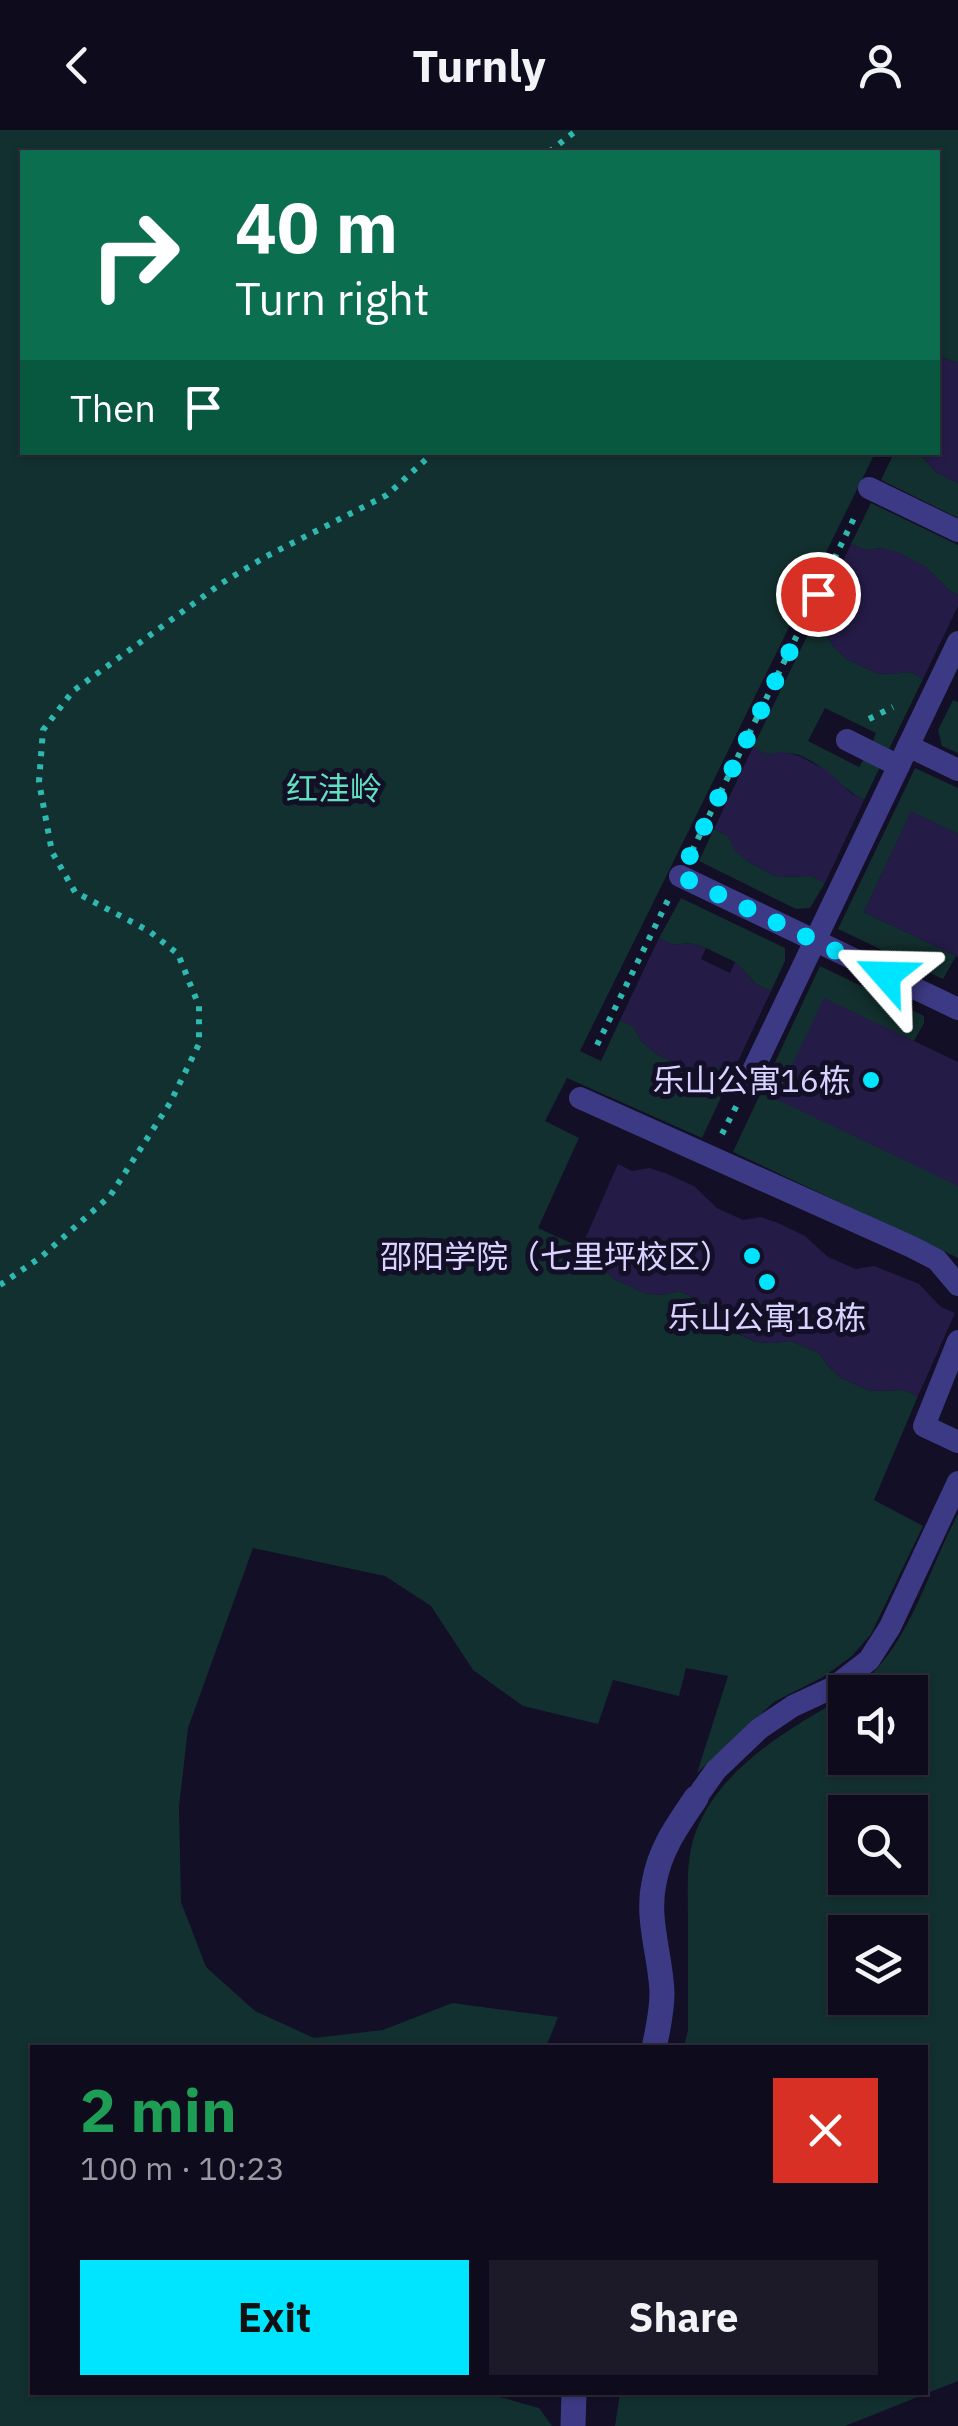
<!DOCTYPE html>
<html lang="en">
<head>
<meta charset="utf-8">
<style>
	:root { --surface:#0e0b1c; --page:#1c1929; --text:#f1f3f6; --muted:#9b9ba3; --line:#2e2b3b; --accent:#00e5ff }
	body { margin:0; font-family:"IBM Plex Sans","Noto Sans SC",sans-serif; background:var(--page); color:var(--text); height:100vh; display:flex; flex-direction:column; font-size:38px; white-space:nowrap }
	* { box-sizing:border-box; margin:0 }
	p { font-size:32px; color:var(--muted) }
	.icon { flex:none; width:55px; height:55px; fill:none; stroke:currentColor; stroke-width:2; stroke-linecap:round; stroke-linejoin:round }
	.map { position:relative; flex:1; overflow:hidden }
	.details { position:absolute; left:30px; top:1915px; width:898px; height:350px; display:flex; flex-direction:column; background:var(--surface); border-radius:0px; box-shadow:0 2px 8px #0004,0 0 0 2px var(--line) }
	.details>* { flex:none }
	.top-card { position:absolute; left:20px; top:20px; width:920px; height:305px; border-radius:0px; box-shadow:0 2px 8px #0004,0 0 0 2px var(--line); background:#0b6e4f; color:#fff; overflow:hidden }
	.fabs { position:absolute; left:828px; top:1545px; display:grid; gap:20px }
	.fabs a { display:grid; place-items:center; width:100px; height:100px; border-radius:0px; background:var(--surface); box-shadow:0 2px 8px #0004,0 0 0 2px var(--line); font-size:50px }
	.pin { position:absolute; display:grid; place-items:center; width:85px; height:85px; color:#fff; margin:-42px; border:5px solid #fff; border-radius:50%; box-shadow:0 2px 10px #0007 }
	.me { position:absolute; width:110px; margin:-55px; rotate:295deg; stroke-linejoin:round; filter:drop-shadow(0 0 8px #0008) }
	.turn { display:flex; align-items:center; gap:35px; height:210px; padding:0 50px; font-size:45px }
	.turn .icon { width:130px; height:130px; stroke-width:2.5 }
	.turn b { display:block; font-size:70px; line-height:85px }
	.then { display:flex; align-items:center; height:95px; padding:0 50px; background:#0003; gap:20px; font-size:38px }
	.round { display:grid; place-items:center; flex:none; width:105px; height:105px; border-radius:0px; background:var(--page) }
	.summary { display:flex; align-items:center; justify-content:space-between; height:170px; padding:0 50px }
	h1 { font-size:60px; font-weight:700; line-height:75px; color:#1e9e55 }
	.button { display:flex; gap:20px; margin-top:auto; padding:20px 50px }
	.button a { flex:1; height:115px; border-radius:0px; background:var(--accent); color:#111; font-size:40px; font-weight:700; line-height:115px; text-align:center }
	.button a+a { background:var(--page); color:var(--text) }
	header { display:flex; justify-content:space-between; align-items:center; height:130px; padding:0 50px; background:var(--surface); font-size:45px; font-weight:700 }
	.map>svg:first-child { display:block }
	.green { fill:#12302f; fill-rule:evenodd }
	.building { fill:#241b47 }
	.lines { fill:none; stroke-linecap:round; stroke-linejoin:round }
	.path { stroke:#2fb8b0; stroke-width:6; stroke-dasharray:5 8; stroke-linecap:butt }
	.service { stroke:#3d3a85; stroke-width:22 }
	.minor { stroke:#3d3a85; stroke-width:25 }
	.route { stroke:#00e5ff; stroke-width:18; stroke-dasharray:0 32.4 }
	.poi-dot { fill:#00e5ff; stroke:#130f26; stroke-width:4 }
	.labels { text-anchor:middle; dominant-baseline:central; stroke-width:10; stroke-linejoin:round; paint-order:stroke }
	.park-label { font-size:32px; fill:#5fe0c0; stroke:#130f26 }
	.poi-label { font-size:32px; fill:#d9d4ff; stroke:#130f26; text-anchor:end }
</style>
</head>
<body>
<header><svg class="icon" aria-label="back" viewBox="0 0 24 24"><path d="M15 5l-7 7 7 7"/></svg>Turnly<svg class="icon" aria-label="person" viewBox="0 0 24 24"><circle cx="12" cy="8" r="4"/><path d="M4 21q1-7 8-7t8 7"/></svg></header>
<div class="map">
<svg width="958" height="2296" viewBox="0 0 958 2296">
	<rect width="100%" height="100%" fill="#130f26"/>
	<!-- green -->
	<path class="green" d="M0,0H958V233L938,226V22H22V322L875,323L580,921L601,931L620,890L634,897L641,911L655,923L684,938L717,937L732,944L702,1008L567,948L545,991L579,1008L538,1098L595,1124L602,1138L616,1150L645,1163L661,1165L679,1161L706,1173L713,1186L727,1199L756,1212L773,1213L791,1211L819,1223L827,1235L841,1248L870,1261L904,1260L918,1266L874,1370L923,1396L871,1504L852,1526L823,1547L774,1572L697,1643L728,1546L686,1538L679,1566L613,1550L598,1594L523,1576L473,1540L431,1476L385,1446L253,1418L188,1598L179,1677L181,1772L206,1837L255,1881L314,1908L383,1900L452,1873L558,1887L546,1917L32,1918V2262L486,2263L539,2278L552,2296H0Z
		M894,323H919L936,342L958,353V388L881,350Z
		M871,373L958,415V465L949,460L926,437L882,418L865,420L851,414Z
		M812,496L826,503L833,516L847,529L876,543L892,544L910,542L923,549L889,619L873,611L876,603L825,578L808,611L859,637L864,629L880,637L864,670C840,658 827,636 799,625C786,621 779,626 767,624C766,624 754,618 753,617Z
		M953,570L958,572V623L942,616L938,600Z
		M915,638L958,658V704L911,682L864,782L956,826L943,849L838,799Z
		M714,699L728,706L735,720L749,732L777,747L811,746L825,753L810,778L796,779L699,731Z
		M681,768L785,818V831L771,861L757,855L735,832L706,818L690,813L673,815L659,808Z
		M820,836L924,886V893L914,911L824,869L958,1056V1128L733,1022Z
		M958,1384V2251L845,2296H615L620,2263L925,2262V1918L684,1917L688,1900C688,1864 688,1828 688,1791C688,1765 686,1739 692,1714C710,1644 787,1599 845,1567V1628H910V1562H852C910,1518 925,1446 958,1384ZM845,1682H910V1748H845ZM845,1802H910V1868H845Z"/>
	<!-- building -->
	<path class="building" d="M940,227L958,233V353L936,342L919,322H938V232Z
		M851,414L865,420L882,418L898,422L926,437L949,460L958,465V476L923,549L910,542L892,544L876,543L847,529L833,516L826,503L812,496Z
		M753,617L767,624L784,622L799,626L828,641L851,663L864,670L825,753L811,746L777,747L749,732L734,720L728,706L714,699Z
		M911,681L958,704V827L864,782Z
		M659,808L673,815L690,813L706,818L701,829L730,843L735,832L757,855L771,861L732,944L717,937L684,938L655,923L641,911L634,897L620,890Z
		M824,868L958,932V1056L776,969Z
		M618,1034L632,1041L649,1038L665,1043L694,1056L717,1078L743,1090L760,1087L776,1092L805,1106L828,1127L856,1139L874,1136L919,1154L941,1177L955,1183L918,1266L904,1260L870,1261L841,1248L827,1235L819,1223L791,1211L773,1213L757,1212L727,1199L713,1186L706,1173L679,1161L661,1165L645,1163L616,1150L602,1138L595,1124L581,1118Z"/>
	<g class="lines">
		<!-- path -->
		<path class="path" d="M549,22L577,0
			M869,589L893,577
			M692,721L857,382
			M597,915L669,768
			M722,1004L737,975
			M0,1155L41,1127L110,1066L170,973L199,914V876L178,824L149,801L75,762L52,722L39,652L43,600L73,561L222,453L265,427L387,365L434,322"/>
		<!-- service -->
		<path class="service" d="M869,358L958,401
			M847,610L899,636
			M908,616L958,640
			M680,746L958,879
			M748,951L958,512
			M580,968L912,1117L937,1130L958,1155
			M958,1211L924,1296L958,1312
			M696,1668L716,1640L759,1599L793,1576L834,1557L869,1530L890,1497L958,1352"/>
		<!-- minor -->
		<path class="minor" d="M654,1918C658,1899 662,1882 662,1863C661,1827 646,1789 654,1753C660,1719 677,1696 696,1668
			M573,2296L574,2262"/>
	</g>
	<g class="lines">
		<!-- route -->
		<path class="route" d="M818,464L680,746L886,845"/>
	</g>
	<!-- markers -->
	<g class="poi-dot">
		<circle cx="871" cy="950" r="10"/>
		<circle cx="752" cy="1126" r="10"/>
		<circle cx="767" cy="1152" r="10"/>
	</g>
	<g class="labels">
		<!-- park labels -->
		<g class="park-label">
			<text x="334" y="658">红洼岭</text>
		</g>
		<!-- poi labels -->
		<g class="poi-label">
			<text x="851" y="950">乐山公寓16栋</text>
			<text x="732" y="1126">邵阳学院（七里坪校区）</text>
			<text x="767" y="1187" text-anchor="middle">乐山公寓18栋</text>
		</g>
	</g>
</svg>
<div class="fabs">
<a><svg class="icon" aria-label="sound" viewBox="0 0 24 24"><path d="M4 9h4l5-4v14l-5-4H4zM17 9q2 3 0 6"/></svg></a>
<a><svg class="icon" aria-label="search" viewBox="0 0 24 24"><circle cx="10" cy="10" r="6"/><path d="M15 15l6 6"/></svg></a>
<a><svg class="icon" aria-label="layers" viewBox="0 0 24 24"><path d="M12 4l9 5-9 5-9-5zM3 14l9 5 9-5"/></svg></a>
</div>
<div class="pin" style="left:818px;top:464px;background:#d93025"><svg class="icon" aria-label="arrive" viewBox="0 0 24 24"><path d="M6 21V4h12l-3 4 3 4H6"/></svg></div>
<svg class="me" style="left:886px;top:845px" viewBox="-20 -20 40 40"><path d="M0-17L14 15 0 8-14 15z" fill="#00e5ff" stroke="#fff" stroke-width="4"/></svg>
<div class="top-card">
<div class="turn"><svg class="icon" aria-label="right" viewBox="0 0 24 24"><path d="M7 20v-9h11M14 6l5 5-5 5"/></svg><div><b>40 m</b>Turn right</div></div>
<div class="then">Then<svg class="icon" aria-label="arrive" viewBox="0 0 24 24"><path d="M6 21V4h12l-3 4 3 4H6"/></svg></div>
</div>
<section class="details">
<div class="summary"><div><h1>2 min</h1><p>100 m · 10:23</p></div><a class="round" style="background:#d93025;color:#fff"><svg class="icon" aria-label="close" viewBox="0 0 24 24"><path d="M6 6l12 12M18 6L6 18"/></svg></a></div>
<div class="button"><a>Exit</a><a>Share</a></div>
</section>
</div>
</body>
</html>
